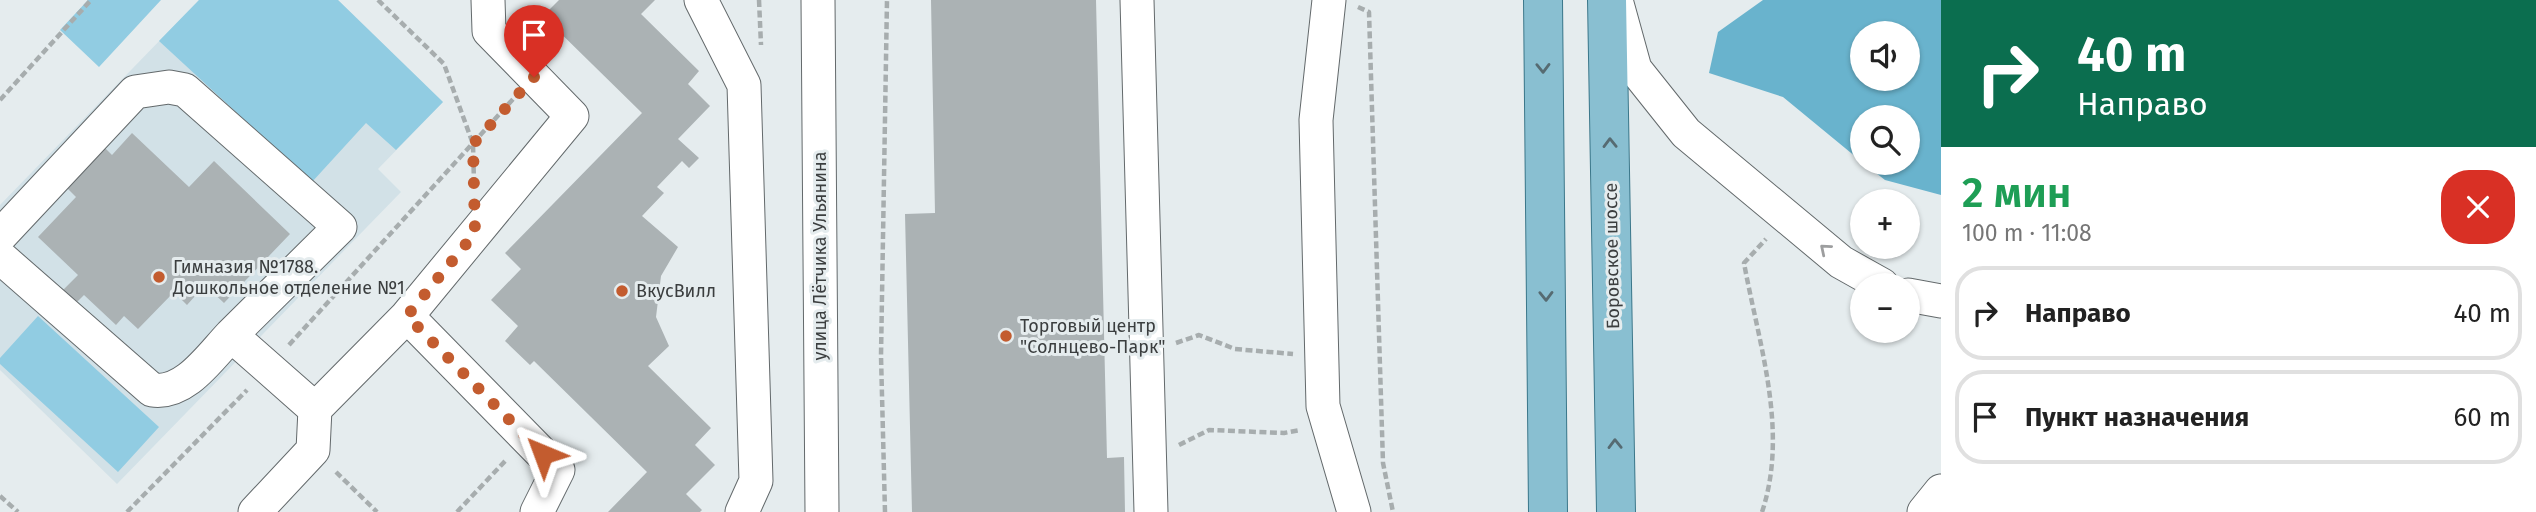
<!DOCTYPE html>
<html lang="ru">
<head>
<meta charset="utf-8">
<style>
	:root { --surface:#fff; --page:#f2f2f2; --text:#222; --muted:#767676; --line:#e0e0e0 }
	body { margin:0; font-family:"Fira Sans",sans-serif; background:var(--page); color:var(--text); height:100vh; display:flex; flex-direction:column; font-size:26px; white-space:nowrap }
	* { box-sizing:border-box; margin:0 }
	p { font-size:23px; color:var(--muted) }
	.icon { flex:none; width:38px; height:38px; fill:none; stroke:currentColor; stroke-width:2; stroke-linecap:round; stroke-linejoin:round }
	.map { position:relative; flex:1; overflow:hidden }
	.details { display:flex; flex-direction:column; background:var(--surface); width:595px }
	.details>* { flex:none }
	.banner { background:#0b6e4f; color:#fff; overflow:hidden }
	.fabs { position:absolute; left:1850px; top:21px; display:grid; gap:14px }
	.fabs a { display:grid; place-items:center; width:70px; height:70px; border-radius:50%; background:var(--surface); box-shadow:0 2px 5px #0004; font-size:35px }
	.pin { position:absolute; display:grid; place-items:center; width:60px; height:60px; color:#fff; margin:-72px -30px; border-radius:50% 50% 50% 0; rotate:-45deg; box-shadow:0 0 7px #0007 }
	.pin .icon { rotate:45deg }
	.me { position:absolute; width:77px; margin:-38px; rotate:316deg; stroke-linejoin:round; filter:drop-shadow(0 0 5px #0008) }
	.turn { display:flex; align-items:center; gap:24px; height:147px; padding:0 21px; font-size:32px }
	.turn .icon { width:91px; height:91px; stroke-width:2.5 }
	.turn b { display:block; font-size:49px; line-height:60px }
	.round { display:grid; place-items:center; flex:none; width:74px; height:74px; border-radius:28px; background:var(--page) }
	.overview { display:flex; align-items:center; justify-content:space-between; height:119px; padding:0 21px }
	h1 { font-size:42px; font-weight:600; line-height:52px; color:#1e9e55 }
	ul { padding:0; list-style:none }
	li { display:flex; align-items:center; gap:21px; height:94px; margin:0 14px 10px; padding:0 7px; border:4px solid var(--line); border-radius:28px }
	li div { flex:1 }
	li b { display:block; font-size:26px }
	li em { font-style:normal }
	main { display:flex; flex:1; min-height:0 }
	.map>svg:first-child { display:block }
	.built { fill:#d2e1e7 }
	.green { fill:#91cce2 }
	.forest { fill:#69b3cd; fill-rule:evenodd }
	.building { fill:#abb2b4 }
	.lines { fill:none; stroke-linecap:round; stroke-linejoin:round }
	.minor-casing { stroke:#63696b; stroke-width:35 }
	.major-casing { stroke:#3b778a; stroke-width:40 }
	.path { stroke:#a7adae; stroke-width:4.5; stroke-dasharray:7 3.5; stroke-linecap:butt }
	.minor { stroke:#fff; stroke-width:33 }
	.major { stroke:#89bfd1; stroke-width:38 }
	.oneway { stroke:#566b72 }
	.oneway2 { stroke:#9d9e9f }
	.route { stroke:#c35c2f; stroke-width:12; stroke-dasharray:0 21.6 }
	.poi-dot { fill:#c35c2f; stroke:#e5ecee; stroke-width:2.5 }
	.labels { text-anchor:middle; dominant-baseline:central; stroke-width:6; stroke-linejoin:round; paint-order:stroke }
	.street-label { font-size:18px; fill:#3b3e3f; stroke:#e5ecee }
	.poi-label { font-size:18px; fill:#3b3e3f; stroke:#e5ecee; text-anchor:start }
</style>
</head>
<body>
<main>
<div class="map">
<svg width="1941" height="512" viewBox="0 0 1941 512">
	<rect width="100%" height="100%" fill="#e5ecee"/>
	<!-- built -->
	<path class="built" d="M199,0H338L443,102L378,169L401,192L117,484L0,370V205Z"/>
	<!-- green -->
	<path class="green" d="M88,0H161L99,67L60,30Z
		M199,0H338L443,102L396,150L366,123L312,182L159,41Z
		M38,316L159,427L118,472L0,364V358Z"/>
	<!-- forest -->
	<path class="forest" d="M1763,0H1941V195L1885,180L1863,163H1908V117H1862V162L1783,97L1709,73L1718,32ZM1862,33H1908V79H1862Z"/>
	<!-- building -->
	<path class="building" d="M559,0H655L641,14L699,71L688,84L710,106L678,139L699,158L689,168L682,161L657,187L664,193L642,216L678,247L661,276L656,317L669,346L648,366L711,428L695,445L715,465L686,494L702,510L700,512H608L647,472L534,361L530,365L505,341L518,326L491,300L521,269L505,253L642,113L543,16Z
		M931,0H1096L1107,458L1124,457L1125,512H912L905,214L935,213Z
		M132,133L189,187L214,161L290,234L224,303L205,285L187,305L174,292L138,329L124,316L116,325L84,295L76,303L63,290L78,275L38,237L76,197L57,178L104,147L112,155Z"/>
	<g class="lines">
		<!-- minor casing -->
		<g class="minor-casing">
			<path id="minor" d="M488,0L489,31L572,116L407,316L558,470L537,512
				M701,0L744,85L756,481L742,512
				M818,0L822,512
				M1137,0L1151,512
				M1329,0L1316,120L1323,406L1354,512
				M1616,0L1635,69L1686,133L1841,262L1882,285
				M0,236L135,92L169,87L185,90L340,227L231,335
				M0,257L152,390C185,395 210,357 231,335L315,409
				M1908,295L1941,301
				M255,512L313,450L315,409L407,316
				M1924,512L1941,491"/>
		</g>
		<!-- major casing -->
		<g class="major-casing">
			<path id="major" d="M1543,0L1548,512
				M1607,0L1616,512"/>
		</g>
		<!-- path -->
		<path class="path" d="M378,0L444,64L473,144L474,183
			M759,0L761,45
			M1358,7L1369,12L1383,463L1393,512
			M0,100L91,0
			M1176,343L1199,335L1235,349L1293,354
			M289,345L514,98
			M1179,445L1209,430L1284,433L1300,430
			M336,472L377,512
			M0,496L18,512
			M127,512L247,390
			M457,512L507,459
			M885,512L881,356L887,0
			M1762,512C1789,431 1759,345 1744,263L1766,239"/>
		<!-- minor -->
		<use href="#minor" class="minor"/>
		<!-- major -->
		<use href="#major" class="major"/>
	</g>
	<!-- one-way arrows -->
	<defs><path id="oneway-chevron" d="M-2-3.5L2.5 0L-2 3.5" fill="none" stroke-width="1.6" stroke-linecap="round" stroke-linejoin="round" transform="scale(1.75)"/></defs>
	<g class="oneway">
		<use href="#oneway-chevron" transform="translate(1543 68) rotate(89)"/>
		<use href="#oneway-chevron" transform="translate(1610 143) rotate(-91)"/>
		<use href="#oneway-chevron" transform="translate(1546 296) rotate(89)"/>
		<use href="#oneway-chevron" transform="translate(1615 444) rotate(-91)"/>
	</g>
	<use class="oneway2" href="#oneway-chevron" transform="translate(1825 249) rotate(-140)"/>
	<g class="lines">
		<!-- route -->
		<path class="route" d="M534,77L473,144L475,233L407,316L543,454"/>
	</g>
	<!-- markers -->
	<g class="poi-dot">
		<circle cx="159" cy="277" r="7"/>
		<circle cx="622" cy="291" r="7"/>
		<circle cx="1006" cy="336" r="7"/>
	</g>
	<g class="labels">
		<!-- street labels -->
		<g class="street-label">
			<text transform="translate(820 256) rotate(-90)">улица Лётчика Ульянина</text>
			<text transform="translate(1612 256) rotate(-91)">Боровское шоссе</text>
		</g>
		<!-- poi labels -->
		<g class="poi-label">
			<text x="173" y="267">Гимназия №1788.<tspan x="173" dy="21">Дошкольное отделение №1</tspan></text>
			<text x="636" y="291">ВкусВилл</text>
			<text x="1020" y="326">Торговый центр<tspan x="1020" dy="21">"Солнцево-Парк"</tspan></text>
		</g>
	</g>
</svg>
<div class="fabs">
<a><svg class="icon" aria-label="sound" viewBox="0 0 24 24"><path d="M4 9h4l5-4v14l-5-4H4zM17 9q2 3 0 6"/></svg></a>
<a><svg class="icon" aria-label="search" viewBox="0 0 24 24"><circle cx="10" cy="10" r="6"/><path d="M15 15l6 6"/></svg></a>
<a>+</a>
<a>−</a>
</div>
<div class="pin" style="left:534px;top:77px;background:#d93025"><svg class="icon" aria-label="arrive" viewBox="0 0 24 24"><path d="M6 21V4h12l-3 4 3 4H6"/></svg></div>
<svg class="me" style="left:543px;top:454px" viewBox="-20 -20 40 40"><path d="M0-17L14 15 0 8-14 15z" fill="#c35c2f" stroke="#fff" stroke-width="4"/></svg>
</div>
<section class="details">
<div class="banner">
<div class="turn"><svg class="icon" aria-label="right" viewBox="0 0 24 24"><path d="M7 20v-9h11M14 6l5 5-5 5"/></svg><div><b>40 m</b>Направо</div></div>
</div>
<div class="overview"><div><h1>2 мин</h1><p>100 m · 11:08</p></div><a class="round" style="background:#d93025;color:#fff"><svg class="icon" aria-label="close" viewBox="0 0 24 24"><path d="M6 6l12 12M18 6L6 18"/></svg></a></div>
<ul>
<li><svg class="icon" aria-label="right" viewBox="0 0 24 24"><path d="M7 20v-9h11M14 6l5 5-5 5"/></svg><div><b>Направо</b></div><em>40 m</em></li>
<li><svg class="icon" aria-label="arrive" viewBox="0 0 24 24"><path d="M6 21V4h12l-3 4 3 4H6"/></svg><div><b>Пункт назначения</b></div><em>60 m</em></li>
</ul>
</section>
</main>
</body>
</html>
